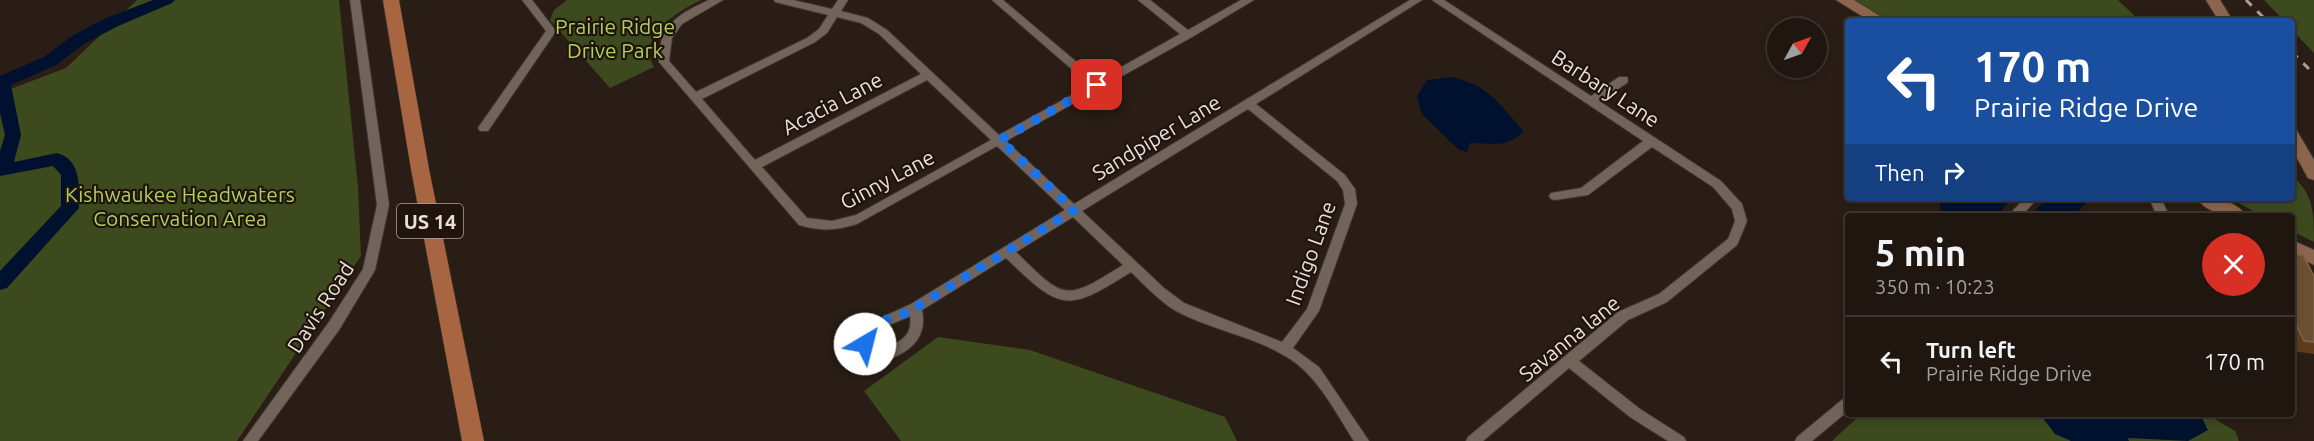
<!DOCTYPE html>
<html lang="en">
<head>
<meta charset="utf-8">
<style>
	:root { --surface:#1f1610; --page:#271f19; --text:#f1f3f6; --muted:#a19f9f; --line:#3c3530 }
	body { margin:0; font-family:Ubuntu,sans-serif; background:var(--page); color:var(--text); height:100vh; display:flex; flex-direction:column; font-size:22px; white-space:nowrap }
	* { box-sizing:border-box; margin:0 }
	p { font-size:20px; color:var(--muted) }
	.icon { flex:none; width:33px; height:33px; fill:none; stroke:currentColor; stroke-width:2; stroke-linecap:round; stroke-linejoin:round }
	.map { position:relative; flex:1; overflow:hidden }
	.panel { position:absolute; left:1845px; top:213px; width:450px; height:204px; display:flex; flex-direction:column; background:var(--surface); border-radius:6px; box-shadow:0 3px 9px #0003,0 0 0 2px var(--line) }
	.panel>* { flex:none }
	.hud { position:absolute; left:1845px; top:18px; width:450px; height:183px; border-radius:6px; box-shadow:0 3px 9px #0003,0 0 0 2px var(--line); background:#1a4fa0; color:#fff; overflow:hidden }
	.needle { width:39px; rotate:50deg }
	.tools { position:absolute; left:1767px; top:18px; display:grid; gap:12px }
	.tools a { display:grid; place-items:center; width:60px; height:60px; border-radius:50%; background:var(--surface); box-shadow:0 3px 9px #0003,0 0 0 2px var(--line); font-size:30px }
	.pin { position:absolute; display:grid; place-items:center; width:51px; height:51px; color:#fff; margin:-26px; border-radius:12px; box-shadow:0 3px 9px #0006 }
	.me { position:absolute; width:66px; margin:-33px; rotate:37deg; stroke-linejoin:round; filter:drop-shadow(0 0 4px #0008) }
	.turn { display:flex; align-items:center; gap:21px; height:126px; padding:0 30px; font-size:27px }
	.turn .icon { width:78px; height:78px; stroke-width:2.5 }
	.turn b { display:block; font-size:42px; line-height:51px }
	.then { display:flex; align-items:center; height:57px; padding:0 30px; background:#0003; gap:12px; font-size:22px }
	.round { display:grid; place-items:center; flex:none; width:63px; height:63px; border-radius:32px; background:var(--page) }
	.head { display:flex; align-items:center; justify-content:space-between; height:102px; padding:0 30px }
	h1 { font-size:36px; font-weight:600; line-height:45px }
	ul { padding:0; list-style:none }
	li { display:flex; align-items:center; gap:18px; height:90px; padding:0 30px; border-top:2px solid var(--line) }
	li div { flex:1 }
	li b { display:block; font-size:22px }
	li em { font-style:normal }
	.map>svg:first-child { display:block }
	.green { fill:#3d4a1d }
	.water { fill:#00112f }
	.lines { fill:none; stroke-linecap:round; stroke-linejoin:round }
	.river { fill:#00112f; fill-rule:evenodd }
	.street-casing { stroke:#413733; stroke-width:2 }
	.secondary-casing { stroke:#413733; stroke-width:2 }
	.primary-casing { stroke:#413733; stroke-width:1 }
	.street { fill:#72645b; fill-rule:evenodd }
	.secondary { fill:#8c654e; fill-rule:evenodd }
	.primary { fill:#a76641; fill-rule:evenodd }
	.rail { stroke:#aaa09a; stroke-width:3; stroke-dasharray:8 8; stroke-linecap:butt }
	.wall { fill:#5e3d1c }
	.building { fill:#6c4f31; stroke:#80664c; stroke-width:1.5 }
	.route { stroke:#1a73e8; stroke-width:10; stroke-dasharray:0 18 }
	.labels { text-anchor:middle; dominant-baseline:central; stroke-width:4.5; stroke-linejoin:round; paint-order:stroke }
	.shield { fill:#20140d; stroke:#ada39d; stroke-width:1.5 }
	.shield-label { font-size:20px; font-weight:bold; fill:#e9e0db }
	.park-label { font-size:21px; fill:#aecf60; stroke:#20140d }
	.street-label { font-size:21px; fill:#e9e0db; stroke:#20140d }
</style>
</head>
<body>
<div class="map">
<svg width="2314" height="441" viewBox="0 0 2314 441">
	<rect width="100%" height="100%" fill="#291d16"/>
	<!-- green -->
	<path class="green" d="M137,0H339L358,187L361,256L237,441H0V93L66,68Z
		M567,0H701C679,11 635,36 654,67L610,88L550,20L554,10Z
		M1850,0H2118L2140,21H1889Z
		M2264,0H2314V53L2292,30V21H2284Z
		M2292,176C2314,194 2314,214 2314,242L2292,231V216H2263L2229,198H2292Z
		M938,337L1030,350L1225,417L1237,441H901L864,391Z
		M1861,414H2206L2235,431L2239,441H1832Z"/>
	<!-- water -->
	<path class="water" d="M1452,77C1489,86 1499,103 1523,131C1508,149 1491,143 1470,143L1467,152L1458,149L1422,114L1417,96L1427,80Z
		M1940,198H2013L1996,216H1941Z
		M2047,198H2090L2074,216H2030Z
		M2050,414H2180L2202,418L2208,430L2188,441L2128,438L2129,441H2071L2055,434L2043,418Z"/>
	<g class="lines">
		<!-- river -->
		<path class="river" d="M153,0H175L172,3L116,27L84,44L56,65L11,85L21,135L14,162L57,153C82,160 79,187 79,208L7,288L0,290V271L61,206V175L53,166L0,176V151L5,135L0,113V76L44,57L72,36L104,19Z"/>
		<!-- street casing -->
		<g class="street-casing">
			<path id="street" d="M350,0H360L389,205L375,270L339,330L258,441H243L329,322L363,269L377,205Z
				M522,0H532L556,31L488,131H480L478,128L480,125L546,31Z
				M709,0H723L682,24L672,38L669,61L696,92L807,38L819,29L828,15L775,2L774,0H793L832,9L838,0H848L841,11L868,18L887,30L999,135L1090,85L992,0H1003L1098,80L1180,34L1138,0H1150L1188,30L1241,0H1254L1192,37L1006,141L1074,204L1410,0H1422L1256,104L1345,175L1355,189L1357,204L1319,311L1293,348L1319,367L1369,441H1354C1336,413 1318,377 1290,359C1255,336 1211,330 1176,311C1159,301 1145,285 1131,272C1066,313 1061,311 1006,258L922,310C928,338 909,353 884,361L863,355L858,338L870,323L911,304L1065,210L997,146L857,224C836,231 819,231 799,225L659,62C658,25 679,14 709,0ZM837,17L861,23L879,34L921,74L755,160L702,99L815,42L827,33ZM927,80L991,140L856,215L832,221L807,218L762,167ZM1248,109L1337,181L1343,190L1345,204L1307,309L1282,342L1184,303L1164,288L1082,211ZM1073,217L1123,265C1064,302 1065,300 1016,252ZM910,316C913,338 899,341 883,350L873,347L871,339L885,327Z
				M1432,0H1444L1591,96L1619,77H1627L1628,80L1627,83L1599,101L1721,181L1742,204L1747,221L1737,245L1667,302L1628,320L1579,361L1640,409L1684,437L1686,441H1668L1630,417L1569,368L1483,441H1466L1468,437L1618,312L1659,294L1728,239L1735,221L1732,209L1713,187L1652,147L1588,195L1555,200L1551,199L1549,196L1551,193L1581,188L1643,141Z
				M2025,198H2038L2021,216H2008Z
				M2149,198H2161L2169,216H2157Z
				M1848,397V411L1812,441H1795L1797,437L1843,399Z"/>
		</g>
		<!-- secondary casing -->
		<g class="secondary-casing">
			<path id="secondary" d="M1836,0H1854L1888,21H1870Z
				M2206,0H2220L2233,21H2219Z
				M2292,129L2297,131L2314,160V180L2308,178L2292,149Z
				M2197,198C2213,198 2237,200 2246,216C2230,216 2206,214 2197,198Z
				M2292,240L2314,250V265L2292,254Z"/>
		</g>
		<!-- primary casing -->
		<g class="primary-casing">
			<path id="primary" d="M383,0H399L429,169L484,441H462L411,169Z"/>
		</g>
		<!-- street -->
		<use href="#street" class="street"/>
		<!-- secondary -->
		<use href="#secondary" class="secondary"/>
		<!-- primary -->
		<use href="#primary" class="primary"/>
		<!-- rail -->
		<path class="rail" d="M2246,0L2267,21
			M2292,52L2314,74"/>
	</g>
	<!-- wall -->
	<path class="wall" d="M2292,254L2314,276V354L2292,351Z"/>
	<!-- building -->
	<path class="building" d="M2292,254L2303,255L2314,276V342L2304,341L2292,316Z"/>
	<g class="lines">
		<!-- route -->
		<path class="route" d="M865,344L864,338C872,324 892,316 907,313L1074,210L1000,140L1097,85"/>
	</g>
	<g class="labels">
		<!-- shield labels -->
		<rect class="shield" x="397" y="204" width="66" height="34" rx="4.5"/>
		<g class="shield-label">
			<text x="430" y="221">US 14</text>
		</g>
		<!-- park labels -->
		<g class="park-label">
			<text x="615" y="26">Prairie Ridge<tspan x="615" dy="24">Drive Park</tspan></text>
			<text x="180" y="194">Kishwaukee Headwaters<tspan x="180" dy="24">Conservation Area</tspan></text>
		</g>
		<!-- street labels -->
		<g class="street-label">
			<text transform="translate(1606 88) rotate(33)">Barbary Lane</text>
			<text transform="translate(832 103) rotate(-28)">Acacia Lane</text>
			<text transform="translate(1156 137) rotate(-31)">Sandpiper Lane</text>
			<text transform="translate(887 179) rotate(-28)">Ginny Lane</text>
			<text transform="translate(1310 253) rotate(-70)">Indigo Lane</text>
			<text transform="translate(320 307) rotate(-57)">Davis Road</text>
			<text transform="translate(1569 338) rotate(-39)">Savanna lane</text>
		</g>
	</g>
</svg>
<div class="tools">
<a><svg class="needle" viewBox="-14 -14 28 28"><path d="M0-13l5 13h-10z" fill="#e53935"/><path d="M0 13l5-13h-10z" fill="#a19f9f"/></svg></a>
</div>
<div class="pin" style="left:1097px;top:85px;background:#d93025"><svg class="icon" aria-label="arrive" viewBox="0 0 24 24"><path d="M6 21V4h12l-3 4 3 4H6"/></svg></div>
<svg class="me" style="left:865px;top:344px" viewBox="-20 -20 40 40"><circle r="19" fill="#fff"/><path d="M0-13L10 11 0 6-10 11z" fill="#1a73e8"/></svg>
<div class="hud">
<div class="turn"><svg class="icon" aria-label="left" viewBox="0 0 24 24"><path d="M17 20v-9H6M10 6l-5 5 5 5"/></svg><div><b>170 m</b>Prairie Ridge Drive</div></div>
<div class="then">Then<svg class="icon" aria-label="right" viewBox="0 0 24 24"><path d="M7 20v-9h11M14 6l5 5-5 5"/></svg></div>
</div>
<section class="panel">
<div class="head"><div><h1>5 min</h1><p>350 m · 10:23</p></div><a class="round" style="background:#d93025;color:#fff"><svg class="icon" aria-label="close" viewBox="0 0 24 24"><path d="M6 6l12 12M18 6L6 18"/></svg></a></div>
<ul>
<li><svg class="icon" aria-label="left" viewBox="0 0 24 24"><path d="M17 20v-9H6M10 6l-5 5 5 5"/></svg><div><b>Turn left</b><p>Prairie Ridge Drive</p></div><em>170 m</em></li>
</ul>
</section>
</div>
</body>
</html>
